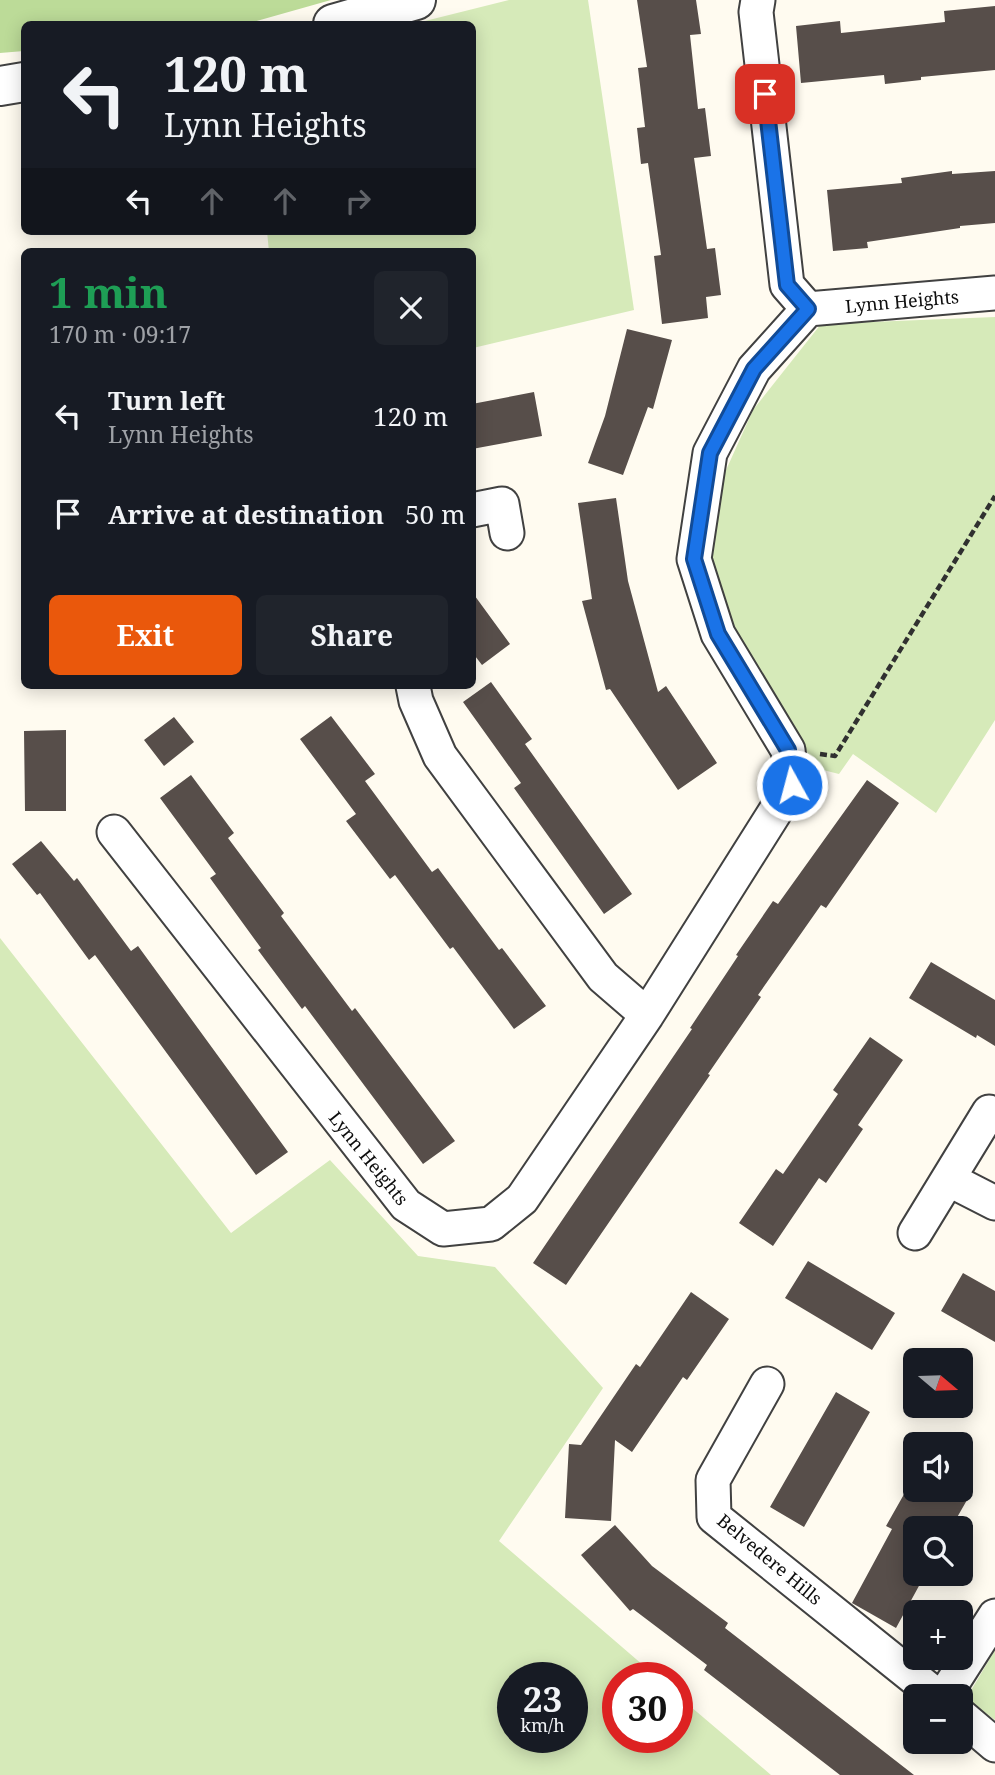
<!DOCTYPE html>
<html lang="en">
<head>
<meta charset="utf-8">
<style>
	:root { --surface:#171b24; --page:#20242c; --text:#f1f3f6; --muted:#9ea1a6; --accent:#ea580c }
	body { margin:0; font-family:"Noto Serif",serif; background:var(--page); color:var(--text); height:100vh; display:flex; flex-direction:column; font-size:26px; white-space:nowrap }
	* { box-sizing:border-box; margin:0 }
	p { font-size:23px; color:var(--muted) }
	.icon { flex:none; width:38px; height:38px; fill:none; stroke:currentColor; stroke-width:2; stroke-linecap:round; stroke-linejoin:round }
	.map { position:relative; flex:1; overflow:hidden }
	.drawer { position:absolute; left:21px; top:248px; width:455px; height:441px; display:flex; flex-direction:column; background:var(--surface); border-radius:10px; box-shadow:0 4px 18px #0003 }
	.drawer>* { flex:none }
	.top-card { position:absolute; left:21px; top:21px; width:455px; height:214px; border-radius:10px; box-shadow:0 4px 18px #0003; background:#171b24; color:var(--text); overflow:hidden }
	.needle { width:46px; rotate:109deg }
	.controls { position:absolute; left:903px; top:1348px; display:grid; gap:14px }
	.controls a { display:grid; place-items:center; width:70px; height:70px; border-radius:10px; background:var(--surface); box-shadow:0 4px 18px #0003; font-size:35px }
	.speed { position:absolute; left:497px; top:1662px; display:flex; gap:14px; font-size:35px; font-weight:700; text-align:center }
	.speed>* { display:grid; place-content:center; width:91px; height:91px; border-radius:50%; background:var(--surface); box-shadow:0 4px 18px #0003; line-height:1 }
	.speed small { font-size:18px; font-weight:400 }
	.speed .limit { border:10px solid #d22; background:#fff; color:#111 }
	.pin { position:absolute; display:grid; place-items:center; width:60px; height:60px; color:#fff; margin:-30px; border-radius:14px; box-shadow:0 4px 10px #0006 }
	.me { position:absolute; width:77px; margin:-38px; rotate:353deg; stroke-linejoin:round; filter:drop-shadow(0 0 5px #0008) }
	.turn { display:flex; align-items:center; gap:24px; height:147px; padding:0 28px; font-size:32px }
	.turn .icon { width:91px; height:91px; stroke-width:2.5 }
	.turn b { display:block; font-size:49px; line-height:60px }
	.lanes { display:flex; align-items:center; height:66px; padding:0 28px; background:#0003; justify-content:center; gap:35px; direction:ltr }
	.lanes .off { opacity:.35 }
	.round { display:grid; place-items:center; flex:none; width:74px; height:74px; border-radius:10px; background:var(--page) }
	.summary { display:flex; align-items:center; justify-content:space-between; height:119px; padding:0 28px }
	h1 { font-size:42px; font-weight:700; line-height:52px; color:#1e9e55 }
	.action { display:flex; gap:14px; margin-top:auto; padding:14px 28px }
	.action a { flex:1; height:80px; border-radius:10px; background:var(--accent); color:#fff; font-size:28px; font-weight:700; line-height:80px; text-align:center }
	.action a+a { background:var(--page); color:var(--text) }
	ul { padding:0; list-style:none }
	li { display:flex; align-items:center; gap:21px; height:98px; padding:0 28px }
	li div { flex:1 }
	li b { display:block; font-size:26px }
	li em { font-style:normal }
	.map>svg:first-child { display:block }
	.green { fill:#d6eab9; fill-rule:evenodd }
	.forest { fill:#bcdb98 }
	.building { fill:#574e4a }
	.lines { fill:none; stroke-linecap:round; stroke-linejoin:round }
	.minor-casing { stroke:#414141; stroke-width:37 }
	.tertiary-casing { stroke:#414141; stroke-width:42 }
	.path { stroke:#303030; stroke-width:4.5; stroke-dasharray:7 3.5; stroke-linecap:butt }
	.minor { stroke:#fff; stroke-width:33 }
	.tertiary { stroke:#fff; stroke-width:38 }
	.route-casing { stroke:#114b97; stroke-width:18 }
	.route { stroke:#1a73e8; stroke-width:12 }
	.labels { text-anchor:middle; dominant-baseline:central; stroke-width:7; stroke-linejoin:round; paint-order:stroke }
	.street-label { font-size:18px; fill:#0e0e0e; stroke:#fff }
</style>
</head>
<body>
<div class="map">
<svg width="995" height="1775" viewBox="0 0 995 1775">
	<rect width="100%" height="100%" fill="#fffbf0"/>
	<!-- green -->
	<path class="green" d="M509,0H588L634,310L473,348L472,252H269L267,231H472V24H413Z
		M995,317V720L936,813L853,754L839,774L815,768L793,723L742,647L712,568L718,488L753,410L821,324Z
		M0,938L231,1233L330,1160L418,1256L495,1267L603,1388L499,1541L658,1678H618V1738H677V1695L771,1775H0ZM572,1678V1738H513V1678Z
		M995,1650V1720L966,1699Z"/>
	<!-- forest -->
	<path class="forest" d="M0,0H331L246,24H24V51L0,53Z"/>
	<!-- building -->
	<path class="building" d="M637,0H696L701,34L690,35L698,109L705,108L711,156L694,158L707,249L715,248L721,295L706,297L708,318L662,324L654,256L661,255L648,163L641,164L637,128L645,127L638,68L647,67Z
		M995,6V70L921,77V80L885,84L884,75L801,83L796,26L840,21L841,33L945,22L944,11Z
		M952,171V174L995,171V223L960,226V228L867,242L868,248L833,251L827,190L902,183L901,178Z
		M627,329L672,340L653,409L648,407L623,475L588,463L605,416Z
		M534,392L542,436L472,449V404Z
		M616,498L628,581L658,692L666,686L717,763L678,790L610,689L606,690L582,601L592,599L578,503Z
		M472,592L510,644L482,665L472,652Z
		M491,682L532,739L525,744L632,894L604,914L514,788L521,783L463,702Z
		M331,716L375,774L365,781L432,872L438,868L499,950L502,948L546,1006L514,1029L453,947L450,949L395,875L390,879L346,821L356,814L300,739Z
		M174,717L194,742L164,766L144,740Z
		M66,730V811H25L24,731Z
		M191,775L234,833L228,838L284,913L281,916L352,1011L355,1008L455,1141L423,1164L305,1006L302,1009L258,950L261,948L210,878L216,874L160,798Z
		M867,780L899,803L826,908L821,905L758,995L761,997L708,1074L710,1075L566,1285L533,1263L692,1029L690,1028L738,956L736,955L773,901L778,904Z
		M41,841L74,881L77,878L131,951L138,946L288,1152L256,1175L95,955L89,960L40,893L37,895L12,864Z
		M931,962L995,1000V1046L977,1035L976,1038L909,998Z
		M870,1037L903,1060L858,1125L863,1129L826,1183L819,1178L773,1246L739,1223L776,1169L783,1174L838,1094L833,1090Z
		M808,1261L895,1313L872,1350L785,1298Z
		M963,1273L995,1291V1342L941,1311Z
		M691,1292L729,1319L687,1380L683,1377L632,1452L615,1440L611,1521L565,1518L569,1444L581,1445L636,1364L640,1367Z
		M836,1392L870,1412L804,1527L770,1507Z
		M907,1489H948L967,1500L951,1528H915V1573H926L896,1628L852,1603L892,1529L886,1526Z
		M615,1525L652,1566L728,1623L725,1628L914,1775H840L704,1670L707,1665L633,1609L630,1611L581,1555Z"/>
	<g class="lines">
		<!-- minor casing -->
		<g class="minor-casing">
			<path id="minor" d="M758,0L756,12L787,285L808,309
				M472,510L502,504L507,533
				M413,686L416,701L440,756L603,977L647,1015
				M114,832L406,1205L443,1229L491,1224L522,1199L647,1015L792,785L788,750L718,634L694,559L710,453L754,369L808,309L995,293
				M948,1179L995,1203
				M915,1233L989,1112
				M767,1384L713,1480L714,1517L937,1696
				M944,1696L995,1616
				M961,1716L995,1745"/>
		</g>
		<!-- tertiary casing -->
		<g class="tertiary-casing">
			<path id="tertiary" d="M333,24L416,0
				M0,86L24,82"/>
		</g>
		<!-- path -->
		<path class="path" d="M820,754L835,756L995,496"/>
		<!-- minor -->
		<use href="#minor" class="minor"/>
		<!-- tertiary -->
		<use href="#tertiary" class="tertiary"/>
	</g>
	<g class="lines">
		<!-- route casing -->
		<g class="route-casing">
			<path id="route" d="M765,94L787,285L808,309L754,369L710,453L694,559L718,634L788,750L792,785"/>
		</g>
		<!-- route -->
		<use href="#route" class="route"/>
	</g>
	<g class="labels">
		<!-- street labels -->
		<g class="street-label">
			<text transform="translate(902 301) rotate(-5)">Lynn Heights</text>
			<text transform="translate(369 1158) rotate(51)">Lynn Heights</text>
			<text transform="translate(770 1559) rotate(40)">Belvedere Hills</text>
		</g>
	</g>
</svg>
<div class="controls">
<a><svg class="needle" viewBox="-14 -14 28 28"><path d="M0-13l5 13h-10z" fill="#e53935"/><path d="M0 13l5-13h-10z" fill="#9ea1a6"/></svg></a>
<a><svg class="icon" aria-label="sound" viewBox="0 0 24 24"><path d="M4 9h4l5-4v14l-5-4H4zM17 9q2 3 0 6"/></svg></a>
<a><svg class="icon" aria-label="search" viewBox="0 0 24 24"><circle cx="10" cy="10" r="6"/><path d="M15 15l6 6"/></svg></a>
<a>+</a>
<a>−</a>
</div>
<div class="speed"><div>23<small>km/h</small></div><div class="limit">30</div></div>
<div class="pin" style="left:765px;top:94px;background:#d93025"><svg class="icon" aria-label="arrive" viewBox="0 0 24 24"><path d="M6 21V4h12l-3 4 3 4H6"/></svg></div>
<svg class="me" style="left:792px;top:785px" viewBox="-20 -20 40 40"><circle r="17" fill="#1a73e8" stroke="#fff" stroke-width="3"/><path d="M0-11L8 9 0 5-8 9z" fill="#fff"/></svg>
<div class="top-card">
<div class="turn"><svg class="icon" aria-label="left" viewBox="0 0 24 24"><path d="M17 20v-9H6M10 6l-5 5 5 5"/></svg><div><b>120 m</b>Lynn Heights</div></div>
<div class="lanes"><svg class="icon" aria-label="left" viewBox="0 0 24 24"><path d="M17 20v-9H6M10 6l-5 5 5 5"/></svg><svg class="icon off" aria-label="ahead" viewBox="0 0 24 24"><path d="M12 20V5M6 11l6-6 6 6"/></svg><svg class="icon off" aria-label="ahead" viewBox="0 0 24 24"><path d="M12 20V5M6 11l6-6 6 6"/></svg><svg class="icon off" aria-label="right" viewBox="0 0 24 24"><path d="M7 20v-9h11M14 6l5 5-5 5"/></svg></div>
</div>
<section class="drawer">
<div class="summary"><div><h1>1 min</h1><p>170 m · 09:17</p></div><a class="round"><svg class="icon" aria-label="close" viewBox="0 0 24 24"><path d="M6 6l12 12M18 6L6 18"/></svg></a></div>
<ul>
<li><svg class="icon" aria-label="left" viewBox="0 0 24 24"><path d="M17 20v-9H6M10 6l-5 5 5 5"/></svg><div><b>Turn left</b><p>Lynn Heights</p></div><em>120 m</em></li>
<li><svg class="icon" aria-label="arrive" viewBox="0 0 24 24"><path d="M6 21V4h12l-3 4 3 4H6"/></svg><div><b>Arrive at destination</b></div><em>50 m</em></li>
</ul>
<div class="action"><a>Exit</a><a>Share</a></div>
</section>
</div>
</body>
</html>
